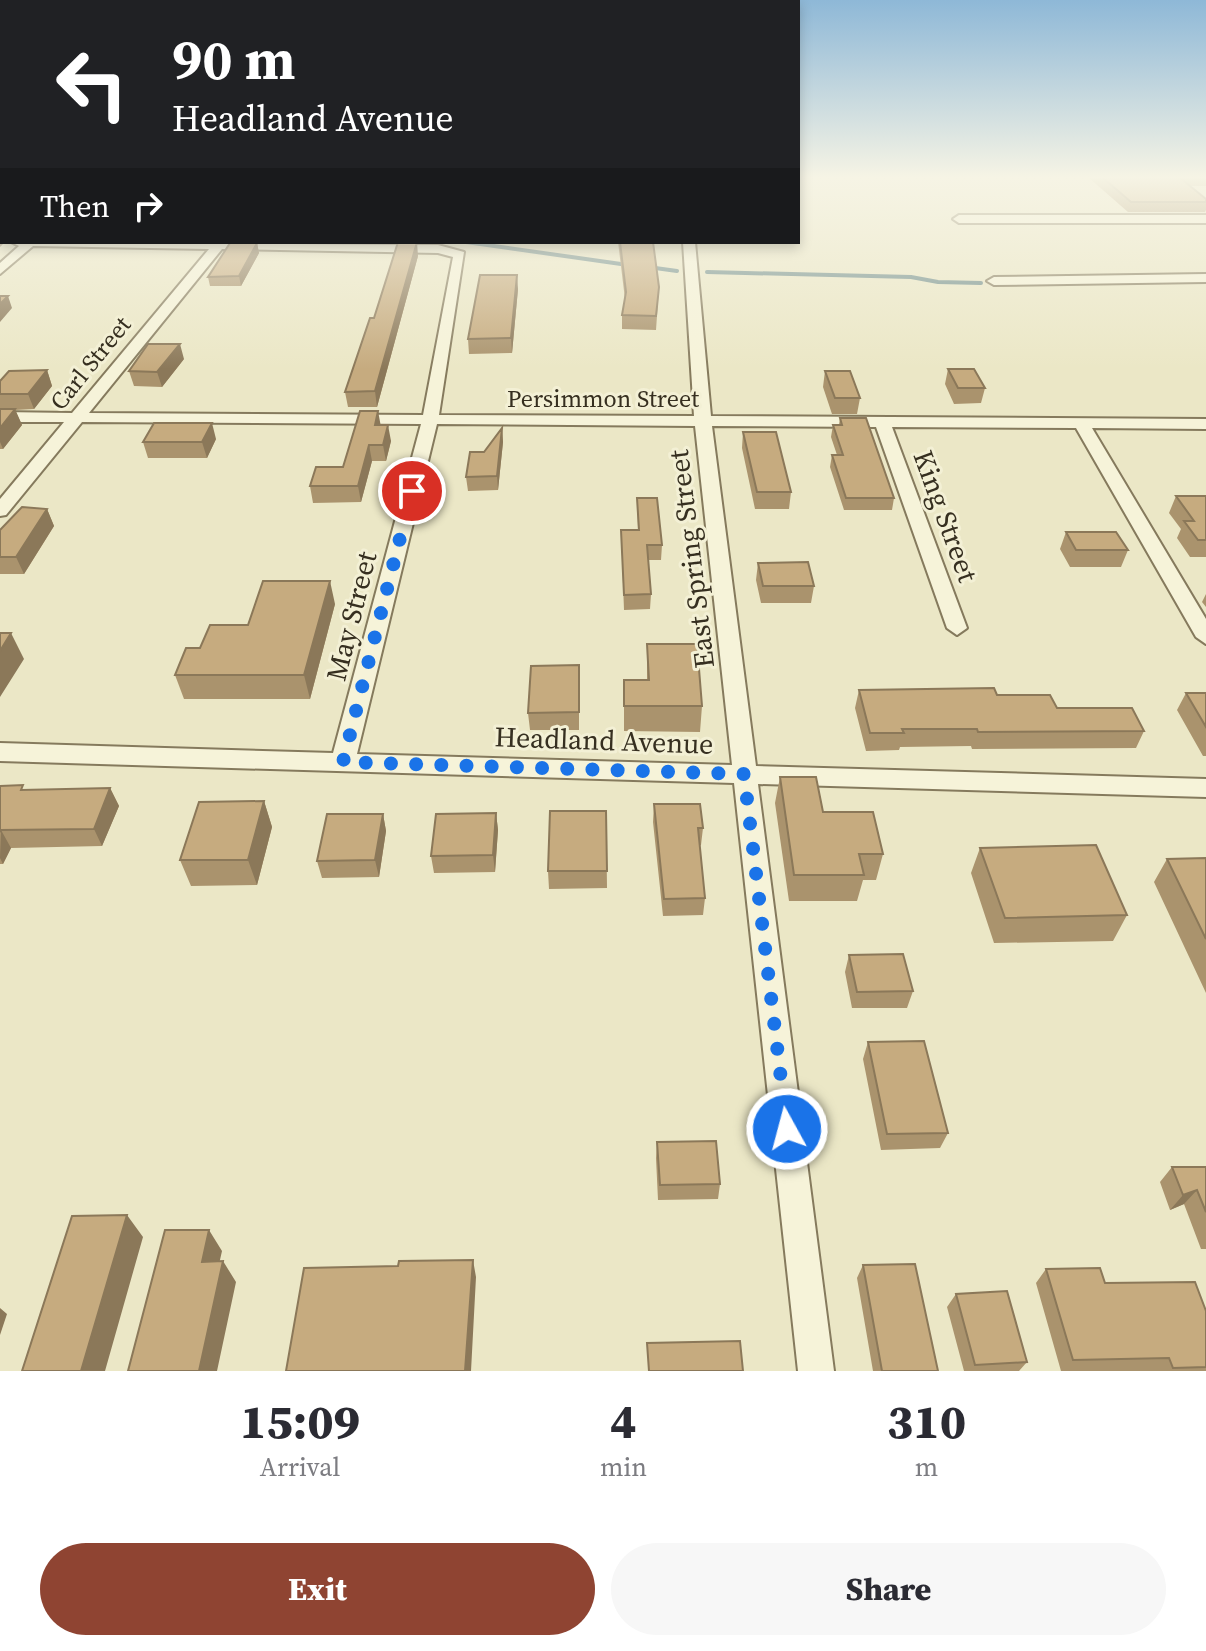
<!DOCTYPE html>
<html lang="en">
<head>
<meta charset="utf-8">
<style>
	:root { --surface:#fff; --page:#f7f7f7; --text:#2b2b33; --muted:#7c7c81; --accent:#8f4432 }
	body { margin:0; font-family:"Source Serif 4",serif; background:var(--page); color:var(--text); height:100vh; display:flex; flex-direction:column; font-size:30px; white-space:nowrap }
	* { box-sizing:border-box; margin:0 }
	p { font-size:26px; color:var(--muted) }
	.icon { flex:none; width:44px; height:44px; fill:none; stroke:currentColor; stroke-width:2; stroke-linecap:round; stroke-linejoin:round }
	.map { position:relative; height:1371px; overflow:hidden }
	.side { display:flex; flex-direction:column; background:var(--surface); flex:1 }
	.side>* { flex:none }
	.banner { position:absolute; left:0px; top:0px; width:800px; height:244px; box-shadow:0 4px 12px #0003; background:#202124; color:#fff; overflow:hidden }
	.pin { position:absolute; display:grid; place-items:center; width:68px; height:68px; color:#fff; margin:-34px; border:4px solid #fff; border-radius:50%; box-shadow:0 2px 8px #0007 }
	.me { position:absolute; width:88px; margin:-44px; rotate:353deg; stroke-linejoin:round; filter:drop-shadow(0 0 6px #0008) }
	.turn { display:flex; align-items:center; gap:28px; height:168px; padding:0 40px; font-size:36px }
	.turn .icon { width:104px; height:104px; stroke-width:2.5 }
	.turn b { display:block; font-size:56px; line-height:68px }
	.then { display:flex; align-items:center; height:76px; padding:0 40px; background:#0003; gap:16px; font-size:30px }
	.eta { display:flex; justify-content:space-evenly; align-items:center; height:136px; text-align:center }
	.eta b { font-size:48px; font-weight:800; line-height:56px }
	.cta { display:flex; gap:16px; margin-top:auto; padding:16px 40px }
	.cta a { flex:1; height:92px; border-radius:48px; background:var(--accent); color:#fff; font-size:32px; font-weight:800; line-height:92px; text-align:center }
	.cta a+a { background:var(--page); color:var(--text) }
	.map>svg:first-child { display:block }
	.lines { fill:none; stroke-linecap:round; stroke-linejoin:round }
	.stream { stroke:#6f8c8b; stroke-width:4 }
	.street-casing { stroke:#857a5d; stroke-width:4 }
	.street { fill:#f6f3d9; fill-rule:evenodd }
	.wall { fill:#aa936d }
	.shaded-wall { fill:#8b7859 }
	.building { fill:#c6ab7f; stroke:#8b7859; stroke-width:2 }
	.route { stroke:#1a73e8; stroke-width:14; stroke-dasharray:0 25.2 }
	.labels { text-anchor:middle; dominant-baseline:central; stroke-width:6; stroke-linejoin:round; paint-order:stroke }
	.far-street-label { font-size:24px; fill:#362f20; stroke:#f3f0d5 }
	.street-label { font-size:28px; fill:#362f20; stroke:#f3f0d5 }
</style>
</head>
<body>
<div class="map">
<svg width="1206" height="1371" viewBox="0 0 1206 1371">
	<rect width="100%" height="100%" fill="#ebe7c6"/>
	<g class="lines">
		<!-- stream -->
		<path class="stream" d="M466,242L628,265
			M648,267L677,271
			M707,272L911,277L938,282L981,283"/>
		<!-- street casing -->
		<g class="street-casing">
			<path id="street" d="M1206,215V223H959L953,219L959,215Z
				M11,242L438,245L464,252L439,415L694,416L683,242H695L711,416L1206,419V429L1092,428L1206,619V644L1196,637L1076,428L892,427L967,628L957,635L947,628L876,427L712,426L756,766L1206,779V797L758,784L834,1371H798L734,783L0,761V743L333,753L421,424L82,422L6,515L0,516V499L64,422H0V412L72,413L209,249L33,246L0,274V263L19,246ZM222,249L438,253L453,257L423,415L89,413ZM437,424L695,426L732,765L357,754Z
				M1206,274V282L994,285L987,281L994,277Z"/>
		</g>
		<!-- street -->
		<use href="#street" class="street"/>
	</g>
	<!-- wall -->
	<path class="wall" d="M1088,177H1206V186H1190L1206,199V210L1205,212H1128Z
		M618,242H653L659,287L656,330L622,329V315L625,299Z
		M257,243L259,253L241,286H210L208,277Z
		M418,256L377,407H348L345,392L374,318Z
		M518,289L512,353L469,354L468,339Z
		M184,359L162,387L134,386L129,371Z
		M948,369L985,388L981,403L954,404L945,384Z
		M47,370L52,386L34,409L15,410L22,425L3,449H0V381Z
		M825,371L860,398L857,414H832L823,387Z
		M840,418L894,498L892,510H844L830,467L832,455H837L831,437L833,425H839Z
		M380,425L391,441L386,461H372L361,502L313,503L310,486L343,467Z
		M502,428L503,442L498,490L468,491L466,477Z
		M743,432L791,492L789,509H755L742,448Z
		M216,439L207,458H148L143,442Z
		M1176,496H1206V557H1190L1177,538L1181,529L1169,513Z
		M637,498L662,545L661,560H648L651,594L650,609L624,610L621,530H638Z
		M47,509L54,526L24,574H0V530Z
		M1066,532L1128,550L1121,567H1070L1060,549Z
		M758,563L814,586L811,603H761L756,580Z
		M1206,594V607L1202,602Z
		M335,604L310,699H184L175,675L200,648L248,625Z
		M647,644L702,706L700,732L624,731V680H647Z
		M579,665V730H530L528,713Z
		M859,690L997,695L1057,708L1144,731L1136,748L972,749L971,746L900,747L899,750L866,751L855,708Z
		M1186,693H1206V756H1203L1177,710Z
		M780,777L823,812L883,854L876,880H863L857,901H789L775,803Z
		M0,786L25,790L110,788L119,806L102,846L11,848L3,864H0Z
		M264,801L272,827L257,885L191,886L180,860Z
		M654,804L703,828L701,845L699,846L705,898L703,915L663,916L653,822Z
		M606,811L607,888L549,889L548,871Z
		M496,813L498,830L495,872L434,873L431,856Z
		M383,814L386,831L379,877L322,878L317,861Z
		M980,848L1127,915L1113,941L994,943L971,873Z
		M1206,858V993L1154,882L1167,859Z
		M849,955L913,991L907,1008H852L845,972Z
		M868,1042L948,1133L940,1148L881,1150L863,1059Z
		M657,1142L720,1184L718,1199L658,1200L656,1158Z
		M1172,1167H1206V1249H1201L1184,1204L1170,1210L1160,1182Z
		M863,1265L938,1371H873L857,1278Z
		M1046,1269L1105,1283L1206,1311V1371H1061L1036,1283Z
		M956,1294L1027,1362L1019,1371H964L947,1307Z"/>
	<!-- shaded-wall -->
	<path class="shaded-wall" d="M2,227V242H5L0,247V229Z
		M417,242L418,256L377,407L375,391Z
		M257,243L259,253L241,286L239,276Z
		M517,275L518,289L512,353L511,338Z
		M8,296L12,308L0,322V304Z
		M180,344L184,359L162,387L157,372Z
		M47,370L52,386L34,409L28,394Z
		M15,409L22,425L3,449L0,442V428Z
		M378,411L381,427L375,425Z
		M212,423L216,439L207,458L202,442Z
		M388,425L391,441L386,461L383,445Z
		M502,428L503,442L498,490L497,476Z
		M369,445L372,461L361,502L358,486Z
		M47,509L54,526L24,574L16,557Z
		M330,581L335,604L310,699L304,675Z
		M11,633L24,659L0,697V651Z
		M110,788L119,806L102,846L94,829Z
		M264,801L272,827L257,885L248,860Z
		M496,813L498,830L495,872L493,855Z
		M383,814L386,831L379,877L375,860Z
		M1,830L11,848L3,864L0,858Z
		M1197,1190L1184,1204L1170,1210L1183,1195Z
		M127,1215L143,1237L105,1371H81Z
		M209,1230L222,1251L215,1282L202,1262Z
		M473,1260L476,1277L471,1371H465Z
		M223,1261L236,1282L217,1371H199Z
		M0,1308L7,1314L0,1335Z"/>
	<!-- building -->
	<path class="building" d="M1102,177H1179L1206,199V202H1131Z
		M0,208H2V227L0,229Z
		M398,242H417L375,391L345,392L370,318H374Z
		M620,242H653L659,287L656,316L622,315L626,292Z
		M230,243H257L239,276L208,277Z
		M480,275H517L511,338L468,339Z
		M0,296H8L0,304Z
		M148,344H180L157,372L129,371Z
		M948,369H974L985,388H958Z
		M47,370L28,394H0V381L9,371Z
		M825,371H850L860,398H835Z
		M0,409H15L0,428Z
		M360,411H378L375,425H388L383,445H369L358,486H310L316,467H343Z
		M840,418H866L894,498H846L832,455H843L833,425H842Z
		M154,423H212L202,442H143Z
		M502,428L497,476L466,477L470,452H484Z
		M743,432H776L791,492H757Z
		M1176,496H1206V540H1198L1184,521H1194Z
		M637,498H657L662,545H647L651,594L624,595L621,530H639Z
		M22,507L47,509L16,557H0V530Z
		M1066,532H1116L1128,550H1076Z
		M808,562L814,586H763L758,563Z
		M263,581H330L304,675H175L186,648H200L210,625H248Z
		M0,633H11L0,651Z
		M647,644H697L702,706H624V680H649Z
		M579,665V712L528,713L531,666Z
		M994,688L997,695H1050L1057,708H1132L1144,731L978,732L977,729H902L904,733H870L859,690Z
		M1186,693H1206V727Z
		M780,777H816L823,812H873L883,854H859L864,875H794Z
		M23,785L21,790L110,788L94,829L1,830L0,832V786Z
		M264,801L248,860H180L199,802Z
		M654,804H700L703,828H698L705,898L664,899Z
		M550,811H606L607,871H548Z
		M496,813L493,855L431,856L436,814Z
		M327,814H383L375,860L317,861Z
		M1096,845L1127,915L1005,918L980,848Z
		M1206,858V939L1167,859Z
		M903,954L913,991L857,992L849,955Z
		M924,1041L948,1133L887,1134L868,1042Z
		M716,1141L720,1184L660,1185L657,1142Z
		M1172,1167H1206V1212L1197,1190L1183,1195Z
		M127,1215L81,1371H22L72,1216Z
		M165,1230H209L202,1262L223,1261L199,1371H128Z
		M473,1260L465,1371H286L304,1268L398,1266L399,1261Z
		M915,1264L938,1371H882L863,1265Z
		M1100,1268L1105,1283L1195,1282L1206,1311V1367L1173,1368L1169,1358L1073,1360L1046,1269Z
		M1007,1291L1027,1362L975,1365L956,1294Z
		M740,1341L743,1371H649L647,1343Z"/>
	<!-- sky -->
	<linearGradient id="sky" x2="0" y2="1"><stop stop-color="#8eb8d7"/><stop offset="0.48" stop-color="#f6f4e5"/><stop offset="1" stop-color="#f6f4e5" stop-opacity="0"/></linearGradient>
	<rect width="1206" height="369" fill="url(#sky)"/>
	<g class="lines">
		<!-- route -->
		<path class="route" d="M412,491L343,762L744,774L787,1129"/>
	</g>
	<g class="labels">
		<!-- far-street labels -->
		<g class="far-street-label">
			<text transform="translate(90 363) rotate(-51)">Carl Street</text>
			<text x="603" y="398">Persimmon Street</text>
		</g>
		<!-- street labels -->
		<g class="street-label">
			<text transform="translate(946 516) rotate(70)">King Street</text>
			<text transform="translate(691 559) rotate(-97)">East Spring Street</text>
			<text transform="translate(351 616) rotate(-76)">May Street</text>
			<text transform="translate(604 740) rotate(2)">Headland Avenue</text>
		</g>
	</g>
</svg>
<div class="pin" style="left:412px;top:491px;background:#d93025"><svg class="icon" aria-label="arrive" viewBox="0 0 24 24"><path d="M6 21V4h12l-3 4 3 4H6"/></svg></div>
<svg class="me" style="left:787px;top:1129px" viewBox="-20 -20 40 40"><circle r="17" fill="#1a73e8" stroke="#fff" stroke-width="3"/><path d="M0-11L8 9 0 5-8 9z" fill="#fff"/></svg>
<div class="banner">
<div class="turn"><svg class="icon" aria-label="left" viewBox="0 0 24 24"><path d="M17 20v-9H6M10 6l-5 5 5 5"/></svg><div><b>90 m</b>Headland Avenue</div></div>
<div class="then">Then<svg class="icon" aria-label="right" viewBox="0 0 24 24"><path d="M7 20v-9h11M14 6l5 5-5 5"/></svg></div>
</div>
</div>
<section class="side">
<div class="eta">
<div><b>15:09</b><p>Arrival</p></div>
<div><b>4</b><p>min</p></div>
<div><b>310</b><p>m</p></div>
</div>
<div class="cta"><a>Exit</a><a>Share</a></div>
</section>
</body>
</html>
